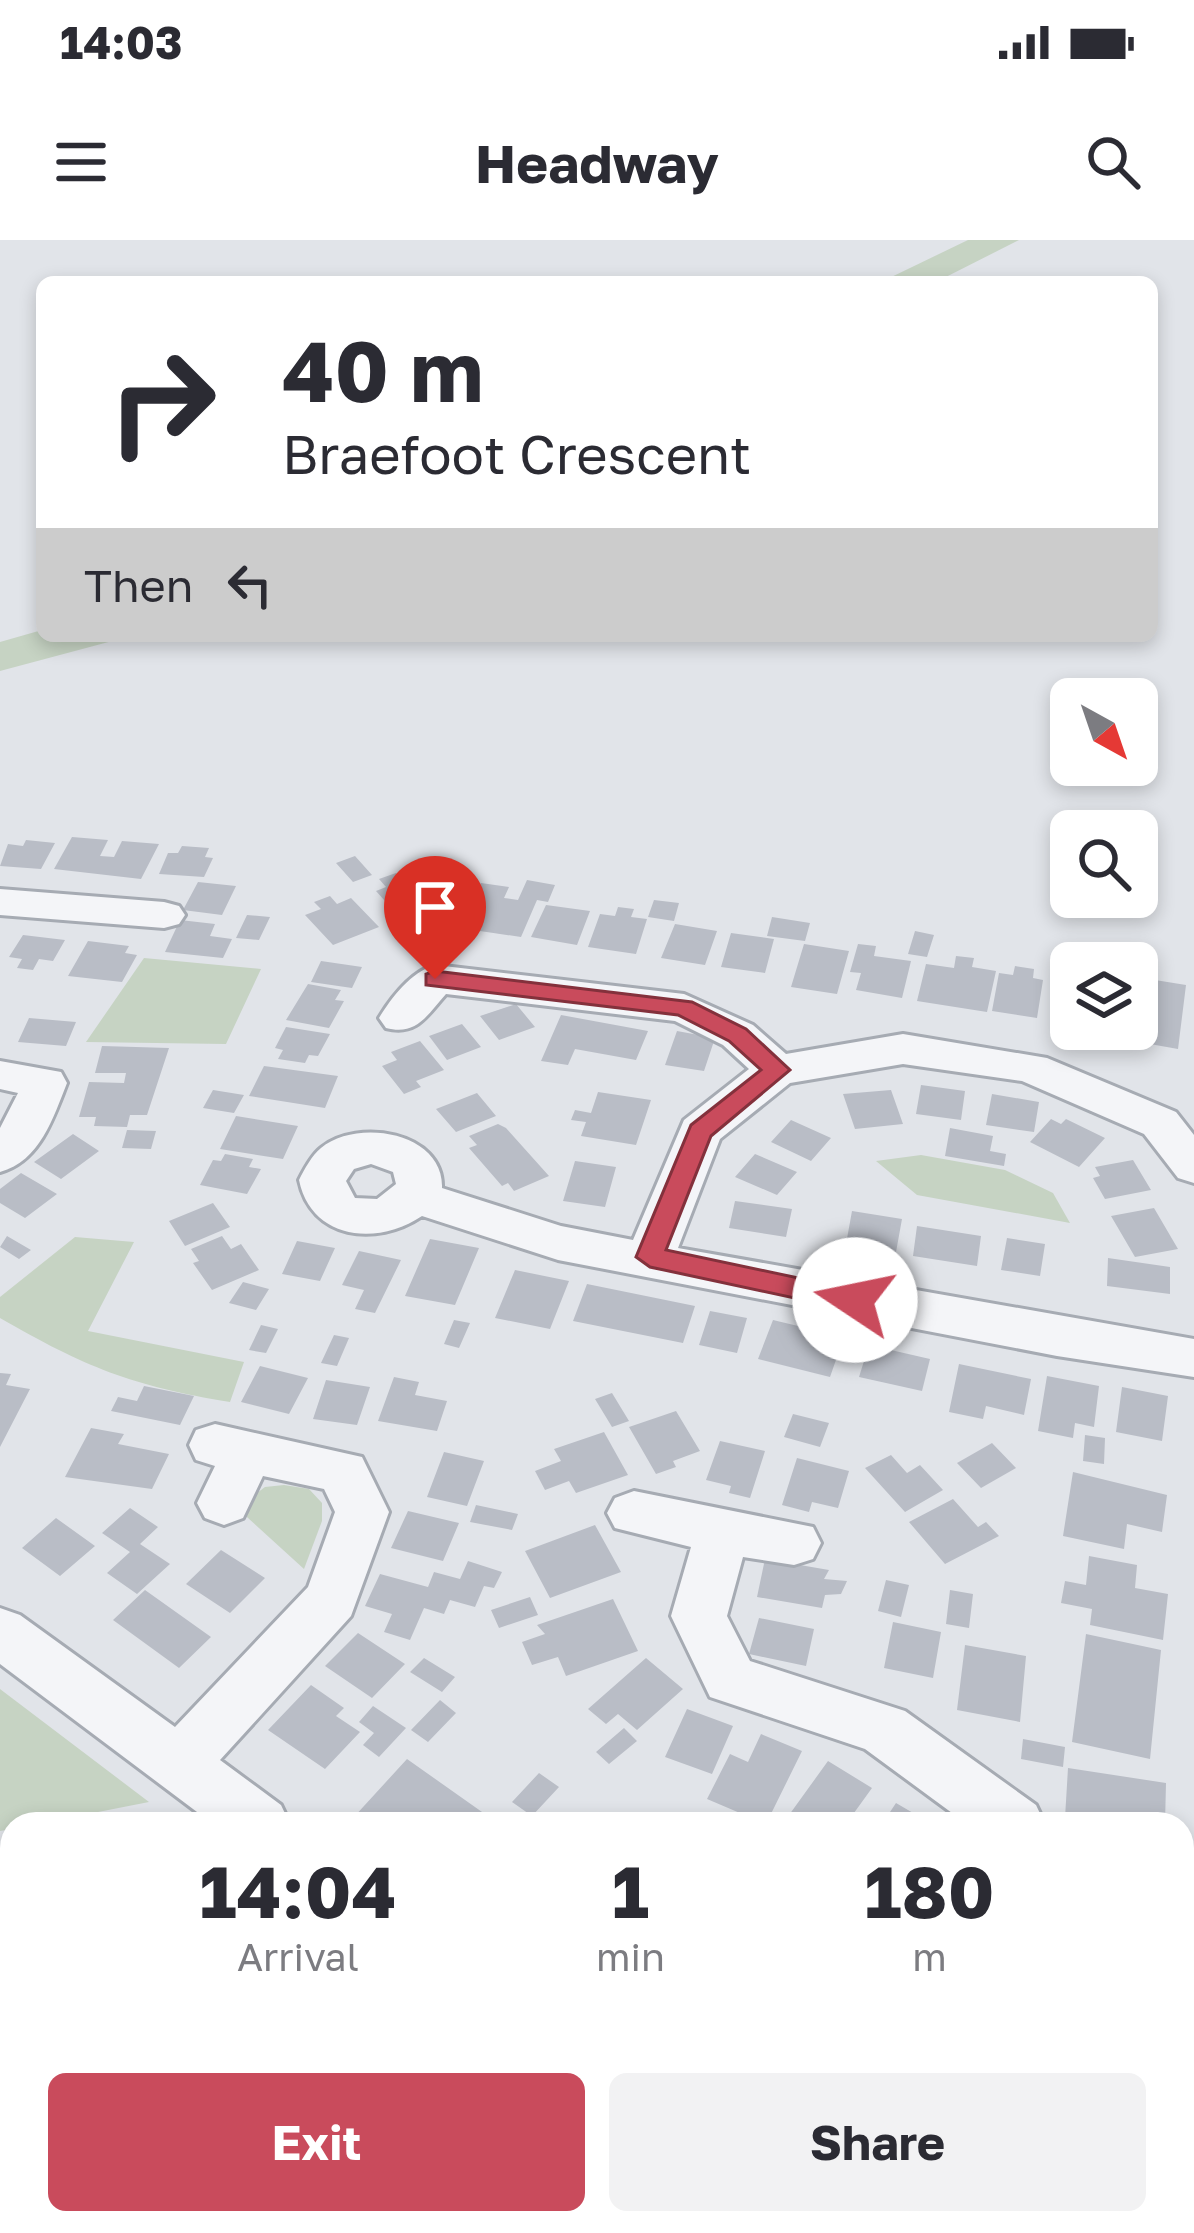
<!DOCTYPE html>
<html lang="en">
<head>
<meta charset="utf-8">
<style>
	:root { --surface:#fff; --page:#f2f2f3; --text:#2b2b33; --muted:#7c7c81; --accent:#c94b5c }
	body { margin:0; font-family:"Golos Text",sans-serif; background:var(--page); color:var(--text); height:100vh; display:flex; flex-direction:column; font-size:45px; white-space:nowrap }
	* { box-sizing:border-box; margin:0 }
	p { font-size:39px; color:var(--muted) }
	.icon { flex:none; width:66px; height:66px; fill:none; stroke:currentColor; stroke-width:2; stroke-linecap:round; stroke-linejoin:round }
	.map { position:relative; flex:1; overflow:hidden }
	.sheet { position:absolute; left:0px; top:1572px; width:1194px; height:423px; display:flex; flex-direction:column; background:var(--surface); border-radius:36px 36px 0 0; box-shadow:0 6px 18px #0003 }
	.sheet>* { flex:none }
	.top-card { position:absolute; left:36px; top:36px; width:1122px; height:366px; border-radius:18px; box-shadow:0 6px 18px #0003; background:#fff; color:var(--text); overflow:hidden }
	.needle { width:78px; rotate:140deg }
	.controls { position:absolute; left:1050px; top:438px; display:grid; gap:24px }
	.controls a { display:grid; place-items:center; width:108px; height:108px; border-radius:18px; background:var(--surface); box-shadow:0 6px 18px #0003; font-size:60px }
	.pin { position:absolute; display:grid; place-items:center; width:102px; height:102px; color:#fff; margin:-123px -51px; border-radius:50% 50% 50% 0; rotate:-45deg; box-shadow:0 0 12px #0007 }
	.pin .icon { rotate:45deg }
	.me { position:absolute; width:132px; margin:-66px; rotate:281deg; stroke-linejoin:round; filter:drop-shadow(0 0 9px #0008) }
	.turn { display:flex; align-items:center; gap:42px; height:252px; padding:0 48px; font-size:54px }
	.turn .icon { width:156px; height:156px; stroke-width:2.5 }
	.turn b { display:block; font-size:84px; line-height:102px }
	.then { display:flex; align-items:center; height:114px; padding:0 48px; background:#0003; gap:24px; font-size:45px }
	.eta { display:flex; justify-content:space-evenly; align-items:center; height:204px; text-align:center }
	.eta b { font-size:72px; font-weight:700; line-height:84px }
	.primary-button { display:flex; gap:24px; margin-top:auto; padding:24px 48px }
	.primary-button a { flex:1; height:138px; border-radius:18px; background:var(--accent); color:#fff; font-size:48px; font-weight:700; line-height:138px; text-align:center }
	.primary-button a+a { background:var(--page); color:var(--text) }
	.status { display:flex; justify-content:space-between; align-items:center; height:84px; padding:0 60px; background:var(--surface); direction:ltr }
	.status svg { height:33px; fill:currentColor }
	header { display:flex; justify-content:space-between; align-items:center; height:156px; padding:0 48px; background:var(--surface); font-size:54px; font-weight:700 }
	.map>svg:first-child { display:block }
	.built { fill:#cfd3db }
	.green { fill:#c6d3c3 }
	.building { fill:#b9bdc6 }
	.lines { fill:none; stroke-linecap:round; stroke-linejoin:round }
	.minor-casing { stroke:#a6abb3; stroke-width:6 }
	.minor { fill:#f4f5f8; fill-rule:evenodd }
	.route { fill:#c94b5c; stroke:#83313c; stroke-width:3 }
</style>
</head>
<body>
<div class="status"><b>14:03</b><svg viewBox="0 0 49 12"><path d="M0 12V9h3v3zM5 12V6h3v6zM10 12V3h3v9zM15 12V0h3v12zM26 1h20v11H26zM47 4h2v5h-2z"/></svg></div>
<header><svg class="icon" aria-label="menu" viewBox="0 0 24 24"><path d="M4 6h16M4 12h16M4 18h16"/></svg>Headway<svg class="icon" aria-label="search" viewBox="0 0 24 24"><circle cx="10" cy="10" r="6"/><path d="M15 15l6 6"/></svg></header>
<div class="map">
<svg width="1194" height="1993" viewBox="0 0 1194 1993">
	<rect width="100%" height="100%" fill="#e1e4e9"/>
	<!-- built -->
	<path class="built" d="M12,1799V1983H619L631,1993H0V1811Z"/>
	<!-- green -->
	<path class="green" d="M968,0H1019L936,42H881Z
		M42,390V396H131L0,431V402Z
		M144,718L261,729L226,804L86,802Z
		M921,915L1005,930L1053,953L1070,983L917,955L876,921Z
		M75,997L134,1002L88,1091L244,1122L230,1162C132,1146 85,1127 0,1078V1057Z
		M284,1245L309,1249L322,1263V1281L304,1329L237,1268L265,1247Z
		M0,1449L149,1562L37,1584H12V1589L0,1591Z
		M452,1983H586L599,1993H445Z"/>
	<!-- building -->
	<path class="building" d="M72,597L108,600L100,616L114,617L122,601L159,604L141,639L54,629Z
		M26,600L55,603L41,629L0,626L8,604L23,606Z
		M182,606L209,608L205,617L213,618L204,637L159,634L168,613H178Z
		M355,616L372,635L353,642L336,623Z
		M396,633L405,643L417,638L441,664L401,679L376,651L386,647L379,639Z
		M527,640L555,645L548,662L537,660L521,697L460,688L481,643L509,647L504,658L518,660Z
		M198,642L236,646L222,675L183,670Z
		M330,656L337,664L351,658L379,687L333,705L305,675L321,669L314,662Z
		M654,660L679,663L674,681L648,677Z
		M546,665L590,671L577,705L531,697Z
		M618,667L634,669L631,677L647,679L636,714L588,707L600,674L615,676Z
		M247,675L270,677L259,700L236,698Z
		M772,677L810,683L805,701L767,696Z
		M180,680L215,684L210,696L232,699L223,718L165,712Z
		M675,684L717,691L705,725L661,718Z
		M915,691L934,695L927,717L908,714Z
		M731,693L774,699L765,733L721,727Z
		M23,695L65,700L53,721L39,719L33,730L17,728L22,719L9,717Z
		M88,701L129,706L125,713L137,715L122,742L68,736Z
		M804,704L849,711L837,754L791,747Z
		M858,704L876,706L874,716L911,721L902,758L856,750L861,733L850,732Z
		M956,716L974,718L972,727L996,731L987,772L917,761L926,724L954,728Z
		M321,721L362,727L352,748L311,742Z
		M1015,726L1034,729L1033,738L1043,740L1037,778L992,771L999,733L1013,735Z
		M1155,740L1186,745L1178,809L1133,801L1140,758L1153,760Z
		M308,744L341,750L335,760L344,761L329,788L286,780Z
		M516,764L535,787L499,800L480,776Z
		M561,775L648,791L636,820L575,809L568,825L541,821Z
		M29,778L76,782L66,806L18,802Z
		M462,784L481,807L447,820L429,796Z
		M286,787L330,794L318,816L309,815L305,823L278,819L283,810L275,808Z
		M677,791L715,798L704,831L665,825Z
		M420,801L444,830L416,841L421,847L404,854L382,826L397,820L391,812Z
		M102,806L169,808L147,875H130L127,887L94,886L96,877H79L89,842L124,843L126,833H95Z
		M264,826L338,836L325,868L249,856Z
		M921,845L965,851L961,880L916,874Z
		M213,850L244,855L234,873L203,868Z
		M891,850L903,884L855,889L843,854Z
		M598,852L651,860L636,905L581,896L586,882L571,880L575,870L591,873Z
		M477,853L496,876L456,892L436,869Z
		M992,854L1039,862L1034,892L986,885Z
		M236,876L298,886L283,919L220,909Z
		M1051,879L1061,884L1066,879L1105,898L1079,927L1030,902Z
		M791,880L831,898L811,921L771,902Z
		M498,884L506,888L549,936L514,951L508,943L502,946L469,908L477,905L469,896Z
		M950,888L993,896L990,911L1006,914L1004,926L945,916Z
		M127,890L156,891L151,909L122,908Z
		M73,894L99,911L61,939L34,922Z
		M225,914L253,919L249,927L261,929L247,954L200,945L213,920L221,921Z
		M755,914L797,932L777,955L735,937Z
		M1133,920L1151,950L1105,959L1093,938L1100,936L1095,927Z
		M575,921L616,927L605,967L563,961Z
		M21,933L57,954L25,978L0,963V949Z
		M735,961L792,969L786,997L729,988Z
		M213,963L230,987L185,1006L169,981Z
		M1154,968L1178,1009L1135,1017L1111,976Z
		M852,971L902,979L896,1012L846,1004Z
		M917,986L981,996L977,1026L913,1016Z
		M7,996L31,1010L19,1019L0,1007Z
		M222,996L231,1009L241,1004L259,1030L212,1050L193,1023L199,1021L191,1009Z
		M1007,998L1045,1004L1040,1036L1001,1030Z
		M430,999L479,1008L455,1065L405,1056Z
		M297,1001L335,1008L320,1041L282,1034Z
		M359,1011L401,1020L375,1073L355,1069L364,1050L342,1045Z
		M1108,1018L1170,1027V1054L1107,1046Z
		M515,1030L569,1041L550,1089L495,1078Z
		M243,1042L269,1049L256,1070L229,1063Z
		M587,1044L695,1066L683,1103L573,1081Z
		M710,1071L747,1078L737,1113L699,1105Z
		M454,1080L470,1083L459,1108L444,1104Z
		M773,1080L844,1097L830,1137L758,1119Z
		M261,1085L278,1089L266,1113L249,1110Z
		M334,1095L349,1098L337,1126L321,1123Z
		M869,1105L930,1119L922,1151L859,1137Z
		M959,1124L1031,1139L1024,1175L986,1166L983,1179L949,1172Z
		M260,1126L308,1138L289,1174L241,1162Z
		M0,1133L11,1134L6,1145L30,1149L0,1207Z
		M1047,1136L1099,1146L1094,1187L1075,1183L1073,1198L1038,1191Z
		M394,1137L419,1142L415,1155L447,1161L437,1191L378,1181Z
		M326,1140L370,1147L357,1185L313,1179Z
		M144,1146L194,1156L180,1185L111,1171L118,1157L137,1161Z
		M1122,1147L1168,1156L1162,1201L1116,1192Z
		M612,1153L629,1181L612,1187L595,1159Z
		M676,1171L700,1211L673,1221L676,1227L656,1234L629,1187Z
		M793,1174L829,1183L820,1207L784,1197Z
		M91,1188L124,1194L118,1204L169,1214L152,1249L65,1237Z
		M604,1192L628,1235L576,1253L569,1241L545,1250L535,1231L561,1221L554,1209Z
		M1085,1195L1105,1198L1104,1224L1083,1221Z
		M720,1201L765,1211L750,1258L729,1253L731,1246L706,1240Z
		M992,1203L1016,1228L981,1248L957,1223Z
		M444,1212L484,1221L467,1266L427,1257Z
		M891,1215L907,1233L920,1225L943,1250L905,1272L865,1228Z
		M797,1218L849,1231L838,1268L812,1262L809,1272L782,1265Z
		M1073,1232L1167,1255L1162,1292L1127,1284L1124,1309L1063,1296Z
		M953,1259L978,1287L986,1282L999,1296L945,1324L909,1282Z
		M476,1265L518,1274L512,1290L470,1282Z
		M130,1268L158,1287L140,1304L170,1324L137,1354L107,1333L130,1312L102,1293Z
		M408,1271L459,1283L443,1321L391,1308Z
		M56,1278L95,1306L60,1336L22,1308Z
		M595,1285L621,1332L550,1358L525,1311Z
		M221,1310L265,1338L230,1373L186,1344Z
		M1089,1316L1137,1325L1135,1348L1168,1354L1163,1400L1090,1385L1092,1369L1061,1363L1065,1341L1086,1345Z
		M765,1319L829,1330L824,1339L847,1341L841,1354L825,1355L822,1368L757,1357Z
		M468,1321L502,1332L494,1348L484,1346L475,1367L450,1360L444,1374L424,1368L410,1400L384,1392L392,1374L365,1366L380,1334L428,1347L434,1332L460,1339Z
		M886,1340L909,1345L901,1377L878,1371Z
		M145,1350L211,1397L179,1428L113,1380Z
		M950,1350L973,1354L969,1388L946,1384Z
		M530,1357L538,1375L499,1388L491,1370Z
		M613,1359L638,1411L566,1436L558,1417L532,1425L522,1402L545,1394L537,1385Z
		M759,1378L814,1389L806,1426L749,1414Z
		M893,1382L941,1392L933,1438L884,1428Z
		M358,1393L405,1424L372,1458L325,1426Z
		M1086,1394L1161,1410L1150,1519L1072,1502Z
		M965,1405L1026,1416L1020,1482L957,1470Z
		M424,1418L455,1437L442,1452L410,1432Z
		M646,1418L683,1449L637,1490L618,1474L606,1484L588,1469Z
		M311,1445L344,1468L336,1476L360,1492L325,1529L268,1490Z
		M440,1460L456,1473L428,1502L411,1490Z
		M373,1466L406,1488L379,1517L363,1505L374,1493L359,1482Z
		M687,1469L733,1486L712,1534L665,1517Z
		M624,1488L637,1501L609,1524L596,1512Z
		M761,1494L802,1511L766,1584L707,1559L730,1514L748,1522Z
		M1023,1499L1065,1507L1063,1527L1021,1519Z
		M407,1519L499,1584H362L353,1578Z
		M828,1521L872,1548L846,1584L784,1582Z
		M1068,1528L1166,1543L1165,1584H1101L1065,1578Z
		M539,1533L559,1547L532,1576L512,1562Z
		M896,1563L932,1584H882Z
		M931,1983H1015L1029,1993H924Z"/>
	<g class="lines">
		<!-- minor casing -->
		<g class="minor-casing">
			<path id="minor" d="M0,649L164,662L179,666L185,675L179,684L164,688L0,675Z
				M435,725L684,754L753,785L786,814L903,794L1047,818L1176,872L1194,895V943L1178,938L1144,894L1022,841L903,824L790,843L720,899L678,1008L1194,1099V1137L1057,1116L558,1020L422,976C376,1007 311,999 299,940C304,930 312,915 321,908C357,878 444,892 442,948L561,986L633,1000L684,880L749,829L723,805L675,781L446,754C427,775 417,796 386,788L379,778C392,757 411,732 435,725ZM371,924L393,932L396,944L377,959L355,958L346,941L354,929Z
				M0,821L61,832L67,843C53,878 40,921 0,932V888L18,853L0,849Z
				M215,1184L362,1217L389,1272L351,1376L220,1520L281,1565L290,1584H213L0,1424V1368L20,1375L175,1487L308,1347L335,1272L324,1249L263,1236L243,1278L224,1285L205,1278L197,1263L215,1226L196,1220L189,1205L196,1190Z
				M634,1251L813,1287L821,1303L813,1319L794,1325L743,1317L727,1376L750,1421L905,1471L1036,1565L1045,1584H967L865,1509L710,1457L671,1376L691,1307L615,1288L607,1273L615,1258Z
				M1182,1623L1194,1626V1684L1182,1681Z
				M4,1656L12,1659V1714L0,1718V1657Z
				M12,1833V1983L0,1978V1838Z
				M14,1983H89L94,1993H18Z
				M169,1983H245L250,1993H173Z
				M355,1983H427L423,1993H350Z
				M736,1983H813L818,1993H740Z"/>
		</g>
		<!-- minor -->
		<use href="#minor" class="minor"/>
	</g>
	<!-- route -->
	<path class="route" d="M435,731L692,762L746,789L790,830L711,896L666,1010L855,1050L865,1053L869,1060L865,1068L855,1071L650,1027L636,1017L691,885L761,830L729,801L678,775L426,745V734Z"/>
</svg>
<div class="controls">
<a><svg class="needle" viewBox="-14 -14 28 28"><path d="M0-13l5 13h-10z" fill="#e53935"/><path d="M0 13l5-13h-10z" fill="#7c7c81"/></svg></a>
<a><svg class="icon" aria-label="search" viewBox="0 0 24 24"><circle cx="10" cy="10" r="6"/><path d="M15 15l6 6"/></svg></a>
<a><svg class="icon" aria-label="layers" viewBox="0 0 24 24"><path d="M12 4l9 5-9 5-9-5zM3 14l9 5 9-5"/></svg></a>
</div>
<div class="pin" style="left:435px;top:739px;background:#d93025"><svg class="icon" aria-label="arrive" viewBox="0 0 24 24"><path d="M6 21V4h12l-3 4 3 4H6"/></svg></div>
<svg class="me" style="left:855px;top:1060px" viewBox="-20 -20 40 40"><circle r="19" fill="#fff"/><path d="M0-13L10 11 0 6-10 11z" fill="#c94b5c"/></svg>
<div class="top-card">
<div class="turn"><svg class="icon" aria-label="right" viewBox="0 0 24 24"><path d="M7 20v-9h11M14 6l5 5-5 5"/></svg><div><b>40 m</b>Braefoot Crescent</div></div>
<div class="then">Then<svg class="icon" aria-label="left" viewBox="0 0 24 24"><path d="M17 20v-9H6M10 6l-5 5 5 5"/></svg></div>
</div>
<section class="sheet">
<div class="eta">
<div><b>14:04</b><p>Arrival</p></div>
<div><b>1</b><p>min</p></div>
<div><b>180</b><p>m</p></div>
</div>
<div class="primary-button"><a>Exit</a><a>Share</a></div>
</section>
</div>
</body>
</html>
